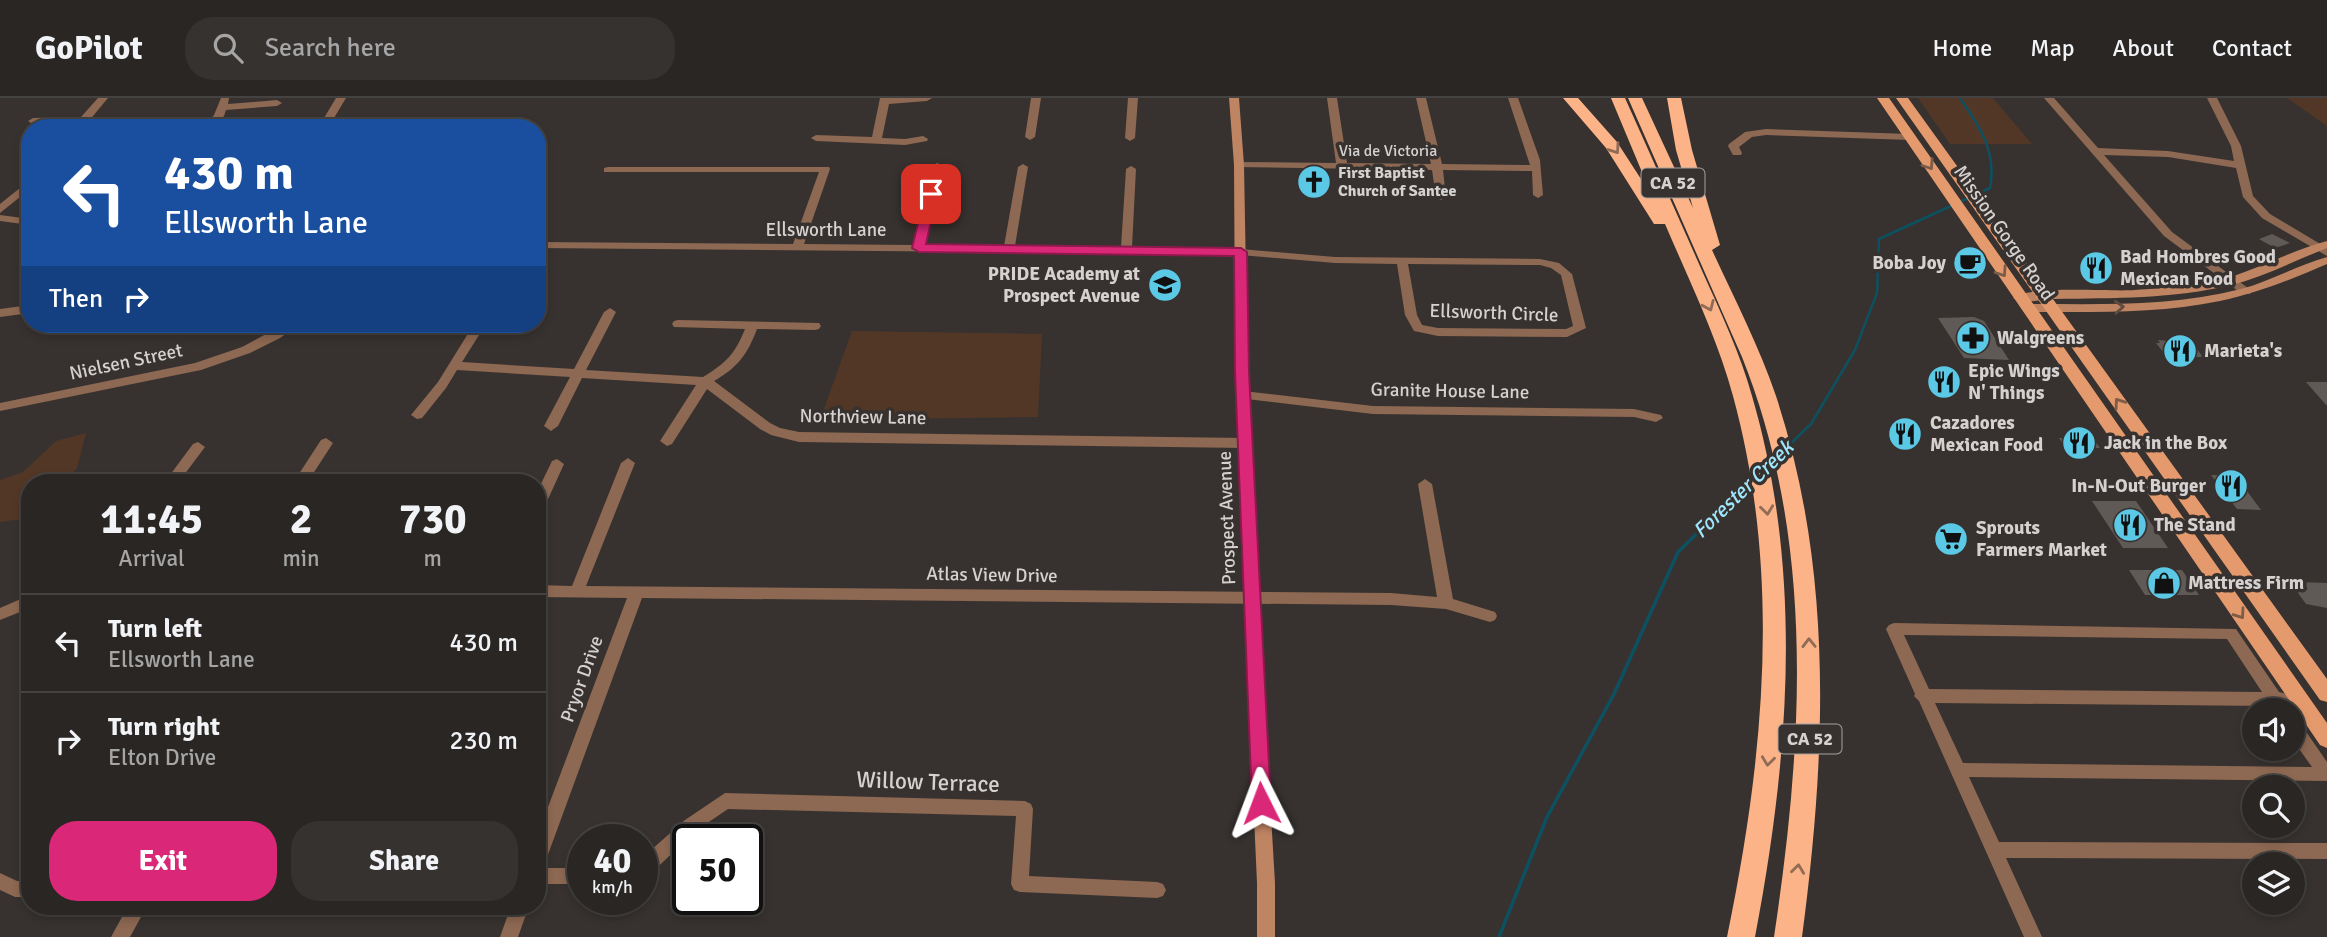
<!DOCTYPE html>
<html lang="en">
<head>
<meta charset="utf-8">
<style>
	:root { --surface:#292623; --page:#353230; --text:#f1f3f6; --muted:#a5a5a6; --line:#454341; --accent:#db2777 }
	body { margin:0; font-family:Signika,sans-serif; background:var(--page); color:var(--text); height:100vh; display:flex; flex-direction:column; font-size:26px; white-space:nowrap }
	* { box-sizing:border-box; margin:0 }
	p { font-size:23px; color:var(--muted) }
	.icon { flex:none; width:38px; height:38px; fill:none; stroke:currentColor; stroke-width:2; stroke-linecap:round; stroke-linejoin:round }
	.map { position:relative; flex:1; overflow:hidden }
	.details { position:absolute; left:21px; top:376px; width:525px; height:441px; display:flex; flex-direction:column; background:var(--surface); border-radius:28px; box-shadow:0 4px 10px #0003,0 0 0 2px var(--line) }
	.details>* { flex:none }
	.guide { position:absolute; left:21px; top:21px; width:525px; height:214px; border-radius:28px; box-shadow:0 4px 10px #0003,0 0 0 2px var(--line); background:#1a4fa0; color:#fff; overflow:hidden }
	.controls { position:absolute; left:2242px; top:600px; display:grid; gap:14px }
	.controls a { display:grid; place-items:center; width:63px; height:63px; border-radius:50%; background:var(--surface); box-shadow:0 4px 10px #0003,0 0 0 2px var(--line); font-size:35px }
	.speed { position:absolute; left:567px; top:726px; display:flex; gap:14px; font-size:35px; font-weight:700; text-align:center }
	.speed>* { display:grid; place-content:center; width:91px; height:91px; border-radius:50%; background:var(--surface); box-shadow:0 4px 10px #0003,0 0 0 2px var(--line); line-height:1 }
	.speed small { font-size:18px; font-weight:400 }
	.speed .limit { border:4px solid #111; border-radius:10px; background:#fff; color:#111 }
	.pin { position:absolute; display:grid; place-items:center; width:60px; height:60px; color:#fff; margin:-30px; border-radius:14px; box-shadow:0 4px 10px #0006 }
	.me { position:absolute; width:77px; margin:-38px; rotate:357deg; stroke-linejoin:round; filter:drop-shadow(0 0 5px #0008) }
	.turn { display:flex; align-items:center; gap:24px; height:147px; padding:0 28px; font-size:32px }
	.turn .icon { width:91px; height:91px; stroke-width:2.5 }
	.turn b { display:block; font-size:49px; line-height:60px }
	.then { display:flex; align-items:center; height:66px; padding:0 28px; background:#0003; gap:14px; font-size:26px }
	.eta { display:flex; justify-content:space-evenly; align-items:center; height:119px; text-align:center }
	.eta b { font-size:42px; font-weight:800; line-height:49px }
	.cta { display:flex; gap:14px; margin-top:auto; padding:14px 28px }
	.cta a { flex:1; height:80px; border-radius:28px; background:var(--accent); color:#fff; font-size:28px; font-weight:800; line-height:80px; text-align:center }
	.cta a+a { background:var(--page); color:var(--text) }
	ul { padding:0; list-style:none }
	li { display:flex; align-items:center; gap:21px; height:98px; padding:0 28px; border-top:2px solid var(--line) }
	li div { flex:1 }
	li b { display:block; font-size:26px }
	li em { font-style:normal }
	header { display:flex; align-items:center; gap:42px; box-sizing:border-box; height:98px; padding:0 35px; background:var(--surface); border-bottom:2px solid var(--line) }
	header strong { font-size:33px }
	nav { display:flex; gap:38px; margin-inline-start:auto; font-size:24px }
	.search { width:490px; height:63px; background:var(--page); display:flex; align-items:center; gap:18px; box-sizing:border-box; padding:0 24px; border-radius:28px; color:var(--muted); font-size:26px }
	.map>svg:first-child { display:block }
	.green { fill:#523727 }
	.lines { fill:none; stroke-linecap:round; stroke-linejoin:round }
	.stream-far1 { stroke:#0d5161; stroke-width:2.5 }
	.stream { stroke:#0d5161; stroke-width:3.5 }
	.building { fill:#605a57 }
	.minor { fill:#8d6852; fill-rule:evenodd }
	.secondary { fill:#bf8462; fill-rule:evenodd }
	.primary { fill:#e59a6d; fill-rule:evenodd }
	.motorway { fill:#fcb388; fill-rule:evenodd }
	.oneway { stroke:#906c57 }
	.oneway2 { stroke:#7d5c48 }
	.oneway3 { stroke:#604b3e }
	.route { fill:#db2777; stroke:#8e194d; stroke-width:2 }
	.labels { text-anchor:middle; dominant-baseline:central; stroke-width:7; stroke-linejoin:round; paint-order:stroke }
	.far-street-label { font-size:16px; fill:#d5d1d0; stroke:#37322f }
	.far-poi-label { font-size:16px; font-weight:bold; fill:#d5d1d0; stroke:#37322f; text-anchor:start }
	.shield { fill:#37322f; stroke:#a6a1a0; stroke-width:2 }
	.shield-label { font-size:18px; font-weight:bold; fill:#d5d1d0 }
	.street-label { font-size:19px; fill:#d5d1d0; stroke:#37322f }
	.poi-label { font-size:19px; font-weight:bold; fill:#d5d1d0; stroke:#37322f; text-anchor:start }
	.water-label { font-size:21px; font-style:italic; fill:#9ee7fd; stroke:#37322f }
	.near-street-label { font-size:23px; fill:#d5d1d0; stroke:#37322f }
</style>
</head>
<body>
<header>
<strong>GoPilot</strong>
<div class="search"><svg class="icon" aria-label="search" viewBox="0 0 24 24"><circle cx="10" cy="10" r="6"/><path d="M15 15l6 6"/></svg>Search here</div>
<nav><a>Home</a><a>Map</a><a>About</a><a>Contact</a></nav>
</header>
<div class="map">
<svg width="2327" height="839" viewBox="0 0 2327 839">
	<rect width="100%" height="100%" fill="#37322f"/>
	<!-- green -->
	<path class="green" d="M1918,0H1993L2032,46H1950Z
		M2287,0H2327V28Z
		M852,233L1042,236L1038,319L820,322Z
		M86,335L77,370L65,385H30V420L0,424V382L23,374L56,343Z"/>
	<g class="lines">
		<!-- stream-far1 -->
		<path class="stream-far1" d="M1787,349L1811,326L1855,252L1877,195L1879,141L1990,90C1997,54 1980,29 1960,0"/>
		<!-- stream -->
		<path class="stream" d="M1499,839L1547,719L1614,596L1678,454L1753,381"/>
	</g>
	<!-- building -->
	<path class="building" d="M2272,136L2290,145L2275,150L2259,141Z
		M1974,219L1984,223L2009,262L1964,260L1938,220Z
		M2158,242L2192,245L2203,259H2167L2156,245H2160Z
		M2306,284H2327V308Z
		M2065,337H2091L2100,350L2065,349L2059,340H2067Z
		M2211,377L2236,378L2261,412L2237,411Z
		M2092,403H2136L2168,450H2123Z
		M2129,472H2182L2199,497H2145Z
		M2297,484L2327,485V510L2306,506L2293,488L2300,489Z"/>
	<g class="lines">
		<!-- minor -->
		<path class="minor" d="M98,0H108L83,30H75L76,25L33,26L28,23L33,20L81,19Z
			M221,0H229L228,6L277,2L282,5L277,8L226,12L224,18L214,30H203L214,17Z
			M336,0H346L328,30H318Z
			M880,0H932L927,3L889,6L882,40L905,41L923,38L928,41L927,43L905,47L816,43L811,40L816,37L872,39Z
			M1031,0H1041L1035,39L1030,42L1025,39Z
			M1128,0H1138L1135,40L1130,43L1125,40Z
			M1327,0H1337L1347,65L1431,66L1416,0H1426L1442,66L1530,67L1508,0H1518L1540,62L1543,97L1538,100L1533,97L1532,73L1443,72L1446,99L1441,102L1436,99L1432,72L1235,69L1234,67L1239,64L1336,65Z
			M2044,0H2054L2098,50L2168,53L2234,63L2231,48L2207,0H2217L2241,48L2253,98L2270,116L2327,150V158L2262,120L2243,99L2236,70L2168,59L2104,57L2172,134L2252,193L2250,196H2242L2164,138Z
			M441,20L460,28L461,30H447L437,25V21Z
			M1766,31L1910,36L1915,39L1910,42L1766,37L1752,39L1739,49L1742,55L1741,57H1733L1728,48L1729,46L1745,34Z
			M937,65L942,68L925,147L1004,148L1018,69L1023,66L1028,69L1015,148L1121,149L1126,71L1131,68L1136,71L1132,149L1229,150L1335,159L1540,161L1559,165L1572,176L1586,230L1567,239L1438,238L1414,233L1405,217L1397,166L1335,165L1229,156L537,150V144L793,146L819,74H604V70L608,69H829L830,71L804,146L914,147L932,68ZM1408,166L1540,167L1551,170L1561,177L1573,228L1566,231L1438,230L1422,227L1417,217Z
			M30,82V91L0,115V106Z
			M0,117L30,121V127L0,123Z
			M30,207V215L0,219V211Z
			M610,210L616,214L586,272L703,279C726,265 735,256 745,231L674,229L672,226L674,223L678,222L819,225L821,228L819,231L815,232L757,231C747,257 738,269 714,283L770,325L780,330L799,334L1245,340L1252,345L1245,350L799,344L771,337L760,331L707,291L672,346L667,348L660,343L696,287L582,280L558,328L551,333L544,328L570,279L457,272L446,290L422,320L417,321L411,317L438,284L474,226H486L462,264L574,271L604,214Z
			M252,226H266L275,231L285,226H300L280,240L250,255L201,272L0,313V305L195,265L242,249L266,236Z
			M1243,293L1373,308L1634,311L1661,317L1663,320L1656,324L1634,319L1373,316L1238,300L1237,297Z
			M326,340L333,345L307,385H293L321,342Z
			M198,344L205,349L178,385H164L193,346Z
			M628,360L635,365L586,488L1391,495L1437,499L1418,386L1425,381L1432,386L1453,501L1495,514L1497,518L1495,522L1490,524L1446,511L1391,507L642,500L546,762L543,768L538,770H583V786H537V738L627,500L537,499V487L572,488L621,365Z
			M557,361L564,366L544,410L537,415V394L552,363Z
			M30,497V510L0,522V510Z
			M1894,525L2236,531L2279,594L2287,596L2289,601L2287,606L2290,612H2274L2270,608L1935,605L1963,665L2312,669L2292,641V620L2298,622L2327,664V683L1969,679L1999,744L2327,745V761L2006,760L2042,839H2024L1919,603L1914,598L1915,596L1886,531L1889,527ZM1904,537L2227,541L2262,594L1929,591Z
			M725,695L1025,703L1031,706L1033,711L1029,778L1157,784L1163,786L1166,792L1163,798L1157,800L1020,794L1014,792L1011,786L1016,718L728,711L697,732L648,778L642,780V760L685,722Z
			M0,775L17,783H30V799H15L0,792Z
			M128,808H147L130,839H111Z
			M511,808H529L518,839H500Z"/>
		<!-- secondary -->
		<path class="secondary" d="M1229,0H1239L1244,67L1247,232L1258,498L1275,785V839H1257V785L1244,498L1235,232L1234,67Z
			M2327,143V150C2296,162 2264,179 2231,187C2174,201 2113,200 2054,201C2043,201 2022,207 2013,200C2029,187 2111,194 2135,192C2163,190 2206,187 2231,179C2263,168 2294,152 2327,143Z
			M2327,159V166C2292,181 2258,195 2220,203C2157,216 2091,214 2027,214L2021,210L2027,206C2099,206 2171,209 2241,191C2271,183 2298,167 2327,159Z"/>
		<!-- primary -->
		<path class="primary" d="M1877,0H1889L2327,625V650L2320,647Z
			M1896,0H1908L2327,581V604L2320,602Z"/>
		<!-- motorway -->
		<path class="motorway" d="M1563,0H1578L1617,44L1652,98L1611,0H1625C1651,58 1677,116 1703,175C1721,215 1740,255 1752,298C1804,476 1789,660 1755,839H1727C1764,660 1782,477 1733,298C1717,239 1689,182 1665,126H1654L1606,50Z
			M1628,0H1642L1693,110L1676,52L1667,0H1681L1692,52L1720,147L1712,152C1734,200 1759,248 1776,298C1834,474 1826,658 1802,839H1774C1803,646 1816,444 1742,259Z"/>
	</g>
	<!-- one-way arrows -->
	<defs><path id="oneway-chevron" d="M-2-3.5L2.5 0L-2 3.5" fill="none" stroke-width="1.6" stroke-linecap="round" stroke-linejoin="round" transform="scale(1.75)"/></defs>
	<g class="oneway">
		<use href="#oneway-chevron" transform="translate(1615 51) rotate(55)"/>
		<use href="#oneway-chevron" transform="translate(1709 208) rotate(66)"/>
		<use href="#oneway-chevron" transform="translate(1767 412) rotate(83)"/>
		<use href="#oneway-chevron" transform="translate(1809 545) rotate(-91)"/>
		<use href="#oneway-chevron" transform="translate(1768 663) rotate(97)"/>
		<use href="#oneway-chevron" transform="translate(1798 771) rotate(-83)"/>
	</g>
	<g class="oneway2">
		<use href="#oneway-chevron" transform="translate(1929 67) rotate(56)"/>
		<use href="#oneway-chevron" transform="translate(2002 174) rotate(56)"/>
		<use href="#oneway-chevron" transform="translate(2119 305) rotate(-125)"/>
		<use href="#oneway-chevron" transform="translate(2240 516) rotate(55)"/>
	</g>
	<use class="oneway3" href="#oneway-chevron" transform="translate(2119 209) rotate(-3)"/>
	<!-- route -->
	<path class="route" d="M931,92L937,96L926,146L1241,150L1247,154L1249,274L1271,705L1268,711L1261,713L1255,711L1252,705L1235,274L1234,158L919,154L912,150L925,96Z"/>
	<!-- icons -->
	<defs>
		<g id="church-disc" transform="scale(1.75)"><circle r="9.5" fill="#5bc8e6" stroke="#37322f"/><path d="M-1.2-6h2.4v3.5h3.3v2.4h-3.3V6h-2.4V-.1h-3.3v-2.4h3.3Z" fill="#111"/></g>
		<g id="cafe-disc" transform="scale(1.75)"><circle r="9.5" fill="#5bc8e6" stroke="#37322f"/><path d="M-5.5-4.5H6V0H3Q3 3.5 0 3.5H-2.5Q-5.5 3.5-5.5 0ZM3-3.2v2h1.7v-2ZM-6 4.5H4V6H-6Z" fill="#111"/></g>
		<g id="restaurant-disc" transform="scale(1.75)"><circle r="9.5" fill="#5bc8e6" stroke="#37322f"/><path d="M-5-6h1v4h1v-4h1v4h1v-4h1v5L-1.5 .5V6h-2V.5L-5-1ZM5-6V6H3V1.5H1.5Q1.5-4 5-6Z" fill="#111"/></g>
		<g id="school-disc" transform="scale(1.75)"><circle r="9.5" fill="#5bc8e6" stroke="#37322f"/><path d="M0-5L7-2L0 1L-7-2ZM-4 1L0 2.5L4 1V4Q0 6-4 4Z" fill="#111"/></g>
		<g id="pharmacy-disc" transform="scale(1.75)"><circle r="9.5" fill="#5bc8e6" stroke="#37322f"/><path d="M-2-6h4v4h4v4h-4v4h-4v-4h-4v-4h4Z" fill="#111"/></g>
		<g id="supermarket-disc" transform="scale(1.75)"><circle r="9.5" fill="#5bc8e6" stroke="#37322f"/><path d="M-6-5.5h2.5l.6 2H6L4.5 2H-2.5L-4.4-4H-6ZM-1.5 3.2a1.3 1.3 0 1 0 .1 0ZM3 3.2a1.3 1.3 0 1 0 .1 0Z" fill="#111"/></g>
		<g id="shop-disc" transform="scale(1.75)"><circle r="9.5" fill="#5bc8e6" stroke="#37322f"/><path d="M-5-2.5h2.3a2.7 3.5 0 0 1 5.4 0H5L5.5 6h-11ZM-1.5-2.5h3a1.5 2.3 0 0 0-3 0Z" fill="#111"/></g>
	</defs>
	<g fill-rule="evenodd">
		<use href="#church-disc" x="1314" y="84"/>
		<use href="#cafe-disc" x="1970" y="165"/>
		<use href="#restaurant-disc" x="2096" y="170"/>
		<use href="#school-disc" x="1165" y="187"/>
		<use href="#pharmacy-disc" x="1973" y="240"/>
		<use href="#restaurant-disc" x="2180" y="253"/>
		<use href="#restaurant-disc" x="1944" y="284"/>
		<use href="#restaurant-disc" x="1905" y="336"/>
		<use href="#restaurant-disc" x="2079" y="345"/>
		<use href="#restaurant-disc" x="2231" y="388"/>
		<use href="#restaurant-disc" x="2130" y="427"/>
		<use href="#supermarket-disc" x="1951" y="441"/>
		<use href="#shop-disc" x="2164" y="485"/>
	</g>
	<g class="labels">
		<!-- far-street labels -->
		<g class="far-street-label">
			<text x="1388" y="53">Via de Victoria</text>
		</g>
		<!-- far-poi labels -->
		<g class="far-poi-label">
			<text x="1338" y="75">First Baptist<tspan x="1338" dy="18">Church of Santee</tspan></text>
		</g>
		<!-- shield labels -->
		<g class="shield">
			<rect x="1641.5" y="70.5" width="63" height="29" rx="5"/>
			<rect x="1778.5" y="626.5" width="63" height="29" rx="5"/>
		</g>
		<g class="shield-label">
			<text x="1673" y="85">CA 52</text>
			<text x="1810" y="641">CA 52</text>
		</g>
		<!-- street labels -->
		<g class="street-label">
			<text x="826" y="132">Ellsworth Lane</text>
			<text transform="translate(2004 135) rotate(55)">Mission Gorge Road</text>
			<text transform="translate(1494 215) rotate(2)">Ellsworth Circle</text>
			<text transform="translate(126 264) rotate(-12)">Nielsen Street</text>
			<text transform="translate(1450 293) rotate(1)">Granite House Lane</text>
			<text transform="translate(863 319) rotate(1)">Northview Lane</text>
			<text transform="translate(1227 420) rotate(-92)">Prospect Avenue</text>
			<text transform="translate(992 477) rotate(1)">Atlas View Drive</text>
			<text transform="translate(582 581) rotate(-70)">Pryor Drive</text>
		</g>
		<!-- poi labels -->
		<g class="poi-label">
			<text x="2120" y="159">Bad Hombres Good<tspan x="2120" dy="22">Mexican Food</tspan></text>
			<text x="1946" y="165" text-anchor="end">Boba Joy</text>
			<text x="1140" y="176" text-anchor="end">PRIDE Academy at<tspan x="1140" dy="22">Prospect Avenue</tspan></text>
			<text x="1997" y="240">Walgreens</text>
			<text x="2204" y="253">Marieta's</text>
			<text x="1968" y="273">Epic Wings<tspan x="1968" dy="22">N' Things</tspan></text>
			<text x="1930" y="325">Cazadores<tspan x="1930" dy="22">Mexican Food</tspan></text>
			<text x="2104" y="345">Jack in the Box</text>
			<text x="2206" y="388" text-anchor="end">In-N-Out Burger</text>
			<text x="2154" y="427">The Stand</text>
			<text x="1976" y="430">Sprouts<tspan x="1976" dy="22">Farmers Market</tspan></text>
			<text x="2188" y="485">Mattress Firm</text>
		</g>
		<!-- water labels -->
		<g class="water-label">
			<text transform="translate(1743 391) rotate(-44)">Forester Creek</text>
		</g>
		<!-- near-street labels -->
		<g class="near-street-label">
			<text transform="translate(928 684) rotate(2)">Willow Terrace</text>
		</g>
	</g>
</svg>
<div class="controls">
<a><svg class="icon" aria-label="sound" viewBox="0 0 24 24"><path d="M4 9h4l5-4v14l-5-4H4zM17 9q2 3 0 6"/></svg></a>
<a><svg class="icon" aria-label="search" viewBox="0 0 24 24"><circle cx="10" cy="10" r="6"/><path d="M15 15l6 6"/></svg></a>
<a><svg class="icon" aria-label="layers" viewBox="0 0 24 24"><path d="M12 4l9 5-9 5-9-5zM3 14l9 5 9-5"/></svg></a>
</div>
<div class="speed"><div>40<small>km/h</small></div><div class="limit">50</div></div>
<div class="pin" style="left:931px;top:96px;background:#d93025"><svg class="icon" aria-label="arrive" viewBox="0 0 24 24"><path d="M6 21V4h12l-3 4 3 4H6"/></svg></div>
<svg class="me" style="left:1261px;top:705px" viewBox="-20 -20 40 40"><path d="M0-17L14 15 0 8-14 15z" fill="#db2777" stroke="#fff" stroke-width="4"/></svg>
<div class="guide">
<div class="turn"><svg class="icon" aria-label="left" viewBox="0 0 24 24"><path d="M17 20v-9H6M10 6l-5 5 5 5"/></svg><div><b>430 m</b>Ellsworth Lane</div></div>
<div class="then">Then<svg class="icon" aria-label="right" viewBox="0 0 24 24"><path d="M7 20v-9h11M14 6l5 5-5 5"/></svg></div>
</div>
<section class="details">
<div class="eta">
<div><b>11:45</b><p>Arrival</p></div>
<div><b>2</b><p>min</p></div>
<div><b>730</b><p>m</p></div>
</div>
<ul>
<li><svg class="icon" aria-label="left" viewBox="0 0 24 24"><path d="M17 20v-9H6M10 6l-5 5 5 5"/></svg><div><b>Turn left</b><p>Ellsworth Lane</p></div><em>430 m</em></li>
<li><svg class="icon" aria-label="right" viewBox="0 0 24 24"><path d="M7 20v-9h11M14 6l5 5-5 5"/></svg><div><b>Turn right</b><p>Elton Drive</p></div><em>230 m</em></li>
</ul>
<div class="cta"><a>Exit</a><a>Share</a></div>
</section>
</div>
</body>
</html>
